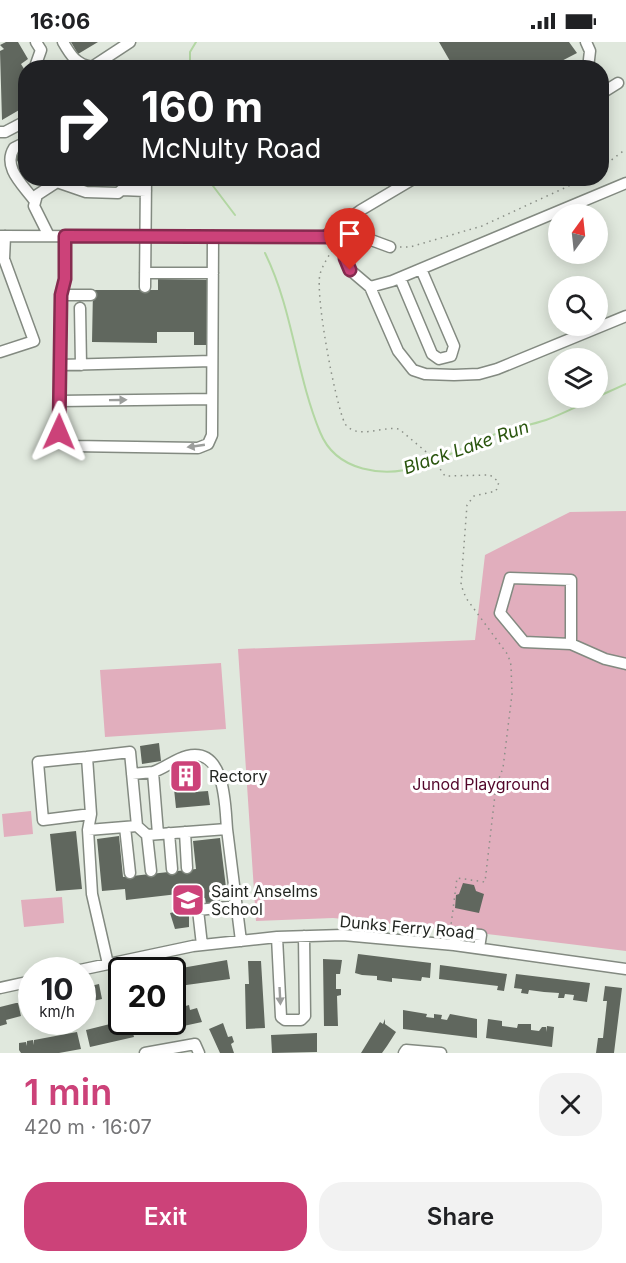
<!DOCTYPE html>
<html lang="en">
<head>
<meta charset="utf-8">
<style>
	:root { --surface:#fff; --page:#f2f2f2; --text:#202124; --muted:#757577; --accent:#cc4279 }
	body { margin:0; font-family:Inter,sans-serif; background:var(--page); color:var(--text); height:100vh; display:flex; flex-direction:column; font-size:22px; white-space:nowrap }
	* { box-sizing:border-box; margin:0 }
	p { font-size:20px; color:var(--muted) }
	.icon { flex:none; width:33px; height:33px; fill:none; stroke:currentColor; stroke-width:2; stroke-linecap:round; stroke-linejoin:round }
	.map { position:relative; height:1011px; overflow:hidden }
	.panel { display:flex; flex-direction:column; background:var(--surface); flex:1 }
	.panel>* { flex:none }
	.banner { position:absolute; left:18px; top:18px; width:591px; height:126px; border-radius:24px; box-shadow:0 3px 15px #0003; background:#202124; color:#fff; overflow:hidden }
	.needle { width:39px; rotate:15deg }
	.buttons { position:absolute; left:548px; top:162px; display:grid; gap:12px }
	.buttons a { display:grid; place-items:center; width:60px; height:60px; border-radius:50%; background:var(--surface); box-shadow:0 3px 15px #0003; font-size:30px }
	.speed { position:absolute; left:18px; top:915px; display:flex; gap:12px; font-size:30px; font-weight:700; text-align:center }
	.speed>* { display:grid; place-content:center; width:78px; height:78px; border-radius:50%; background:var(--surface); box-shadow:0 3px 15px #0003; line-height:1 }
	.speed small { font-size:15px; font-weight:400 }
	.speed .limit { border:3px solid #111; border-radius:9px; background:#fff; color:#111 }
	.pin { position:absolute; display:grid; place-items:center; width:51px; height:51px; color:#fff; margin:-62px -26px; border-radius:50% 50% 50% 0; rotate:-45deg; box-shadow:0 0 6px #0007 }
	.pin .icon { rotate:45deg }
	.me { position:absolute; width:66px; margin:-33px; rotate:1deg; stroke-linejoin:round; filter:drop-shadow(0 0 4px #0008) }
	.turn { display:flex; align-items:center; gap:21px; height:126px; padding:0 24px; font-size:27px }
	.turn .icon { width:78px; height:78px; stroke-width:2.5 }
	.turn b { display:block; font-size:42px; line-height:51px }
	.round { display:grid; place-items:center; flex:none; width:63px; height:63px; border-radius:24px; background:var(--page) }
	.summary { display:flex; align-items:center; justify-content:space-between; height:102px; padding:0 24px }
	h1 { font-size:36px; font-weight:600; line-height:45px; color:var(--accent) }
	.cta { display:flex; gap:12px; margin-top:auto; padding:12px 24px }
	.cta a { flex:1; height:69px; border-radius:24px; background:var(--accent); color:#fff; font-size:24px; font-weight:600; line-height:69px; text-align:center }
	.cta a+a { background:var(--page); color:var(--text) }
	.status { display:flex; justify-content:space-between; align-items:center; height:42px; padding:0 30px; background:var(--surface); direction:ltr }
	.status svg { height:16px; fill:currentColor }
	.map>svg:first-child { display:block }
	.green { fill:#e1aebd }
	.lines { fill:none; stroke-linecap:round; stroke-linejoin:round }
	.stream { stroke:#b3d7a3; stroke-width:2 }
	.building { fill:#60675e }
	.minor-casing { stroke:#838a81; stroke-width:13 }
	.path { stroke:#8a8f87; stroke-width:1.5; stroke-dasharray:1.5 4.5; stroke-linecap:butt }
	.minor { stroke:#fff; stroke-width:10 }
	.oneway { fill:#9c9e9c }
	.route-casing { stroke:#852b4f; stroke-width:15 }
	.route { stroke:#cc4279; stroke-width:10 }
	.labels { text-anchor:middle; dominant-baseline:central; stroke-width:6; stroke-linejoin:round; paint-order:stroke }
	.poi-label { font-size:16px; fill:#242723; stroke:#fff; text-anchor:start }
	.park-label { font-size:16px; fill:#53062a; stroke:#fff }
	.street-label { font-size:16px; fill:#242723; stroke:#fff }
	.water-label { font-size:18px; font-style:italic; fill:#2a550e; stroke:#fff }
</style>
</head>
<body>
<div class="status"><b>16:06</b><svg viewBox="0 0 49 12"><path d="M0 12V9h3v3zM5 12V6h3v6zM10 12V3h3v9zM15 12V0h3v12zM26 1h20v11H26zM47 4h2v5h-2z"/></svg></div>
<div class="map">
<svg width="626" height="1011" viewBox="0 0 626 1011">
	<rect width="100%" height="100%" fill="#e0e8dd"/>
	<!-- green -->
	<path class="green" d="M626,469V909L487,892L483,888L457,884L443,887L333,876L256,879L238,607L475,598L485,513L570,470Z
		M221,621L226,687L105,695L100,628Z
		M31,769L33,792L4,795L2,772Z
		M62,855L64,881L24,885L21,858Z"/>
	<g class="lines">
		<!-- stream -->
		<path class="stream" d="M190,26V10L196,0
			M207,136L235,173
			M265,211C293,268 296,332 320,390C336,430 384,436 421,424C446,416 469,402 493,393C510,386 528,384 546,378C563,372 579,363 596,356
			M597,355L626,342"/>
	</g>
	<!-- building -->
	<path class="building" d="M6,0H18L28,17L21,22L26,30V64L2,78L0,9L4,7L0,3Z
		M71,0H98L78,12Z
		M439,0H569L577,11L548,26H454Z
		M26,105V133L13,112Z
		M158,237L210,238L209,303H194V290H157V301L92,300L93,248H158Z
		M159,701L161,719L142,722L140,704Z
		M191,719L194,750L208,749L210,763L176,766L174,747H180L178,720Z
		M76,789L82,847L56,849L50,792Z
		M119,794L123,835L196,827L193,799L220,796L227,854L219,855L220,860L206,862L205,856L199,857V850L181,852L182,859H186L189,870V885L175,887L170,871L174,870L172,860L179,859L178,852L126,858L125,847L102,849L97,797Z
		M463,841L474,843L476,849L484,852L479,871L455,866L456,853L459,852Z
		M358,912L431,921L430,936L422,935L421,939L392,936V940L377,938V934L362,933L355,931Z
		M323,917L342,918L340,932H336V947H341V953L337,954L338,984H324Z
		M227,918L230,937L179,944L176,927Z
		M248,919H261L265,986L246,987L245,942H249Z
		M440,923L507,932L504,949L497,948L498,944L439,937Z
		M516,932L590,941L587,960L573,958L574,953L565,952L564,956H558L559,951L544,950L529,948L528,952L521,951L522,947L514,946Z
		M122,939V952L118,953L119,956L112,958L108,940Z
		M99,942L102,957L88,960L89,964L82,965V946Z
		M605,944L622,946L614,1011H596L598,996H603L607,959H603Z
		M16,961H18L21,974L6,978L7,982L0,984V965Z
		M189,963L190,968L197,966L202,980L142,993L139,980H172V968Z
		M403,968L427,972L426,975L434,976V972L442,973L441,977L447,978L450,972L477,977V996L403,987Z
		M385,977V982L396,990L387,1004L382,1011H361L380,980L383,982Z
		M488,977L502,979V984L517,986L518,982H531V988L539,989L542,985H546V990L547,984L554,985L552,1005L486,996Z
		M122,979L130,980L134,995L90,1005L86,988Z
		M223,981L228,995L232,994L234,1000L231,1002L234,1011H220L210,989L209,987Z
		M77,990L81,1007L59,1011H21L19,1008V1001L26,1000L27,1004V999L33,998L34,1003V998Z
		M317,991V1010L272,1011L271,993Z"/>
	<g class="lines">
		<!-- minor casing -->
		<g class="minor-casing">
			<path id="minor" d="M36,0L41,8L36,22L38,26
				M63,0C71,14 76,22 92,25L130,0
				M586,0L590,9L588,26
				M602,51L618,41
				M0,90H5L26,79
				M26,100L14,106C2,125 23,143 34,158
				M122,148L146,149
				M0,194L363,195L390,205
				M49,194L34,164L37,153L57,140L86,150L118,151L125,145V136
				M65,194V237L61,253L59,390L63,400L73,404L198,406L208,402L212,393L213,194
				M325,194L361,168L415,136
				M345,195V216L350,228L370,245L398,309L413,328L425,332L454,333L479,332L497,327L626,274
				M145,231H213
				M400,236L432,312L439,317L451,314L454,304L421,227
				M145,245L146,136
				M370,245L392,239L626,141
				M61,253H91
				M80,266L81,323
				M0,310L34,299L4,217L5,194
				M60,323L212,319
				M59,359L212,357
				M571,602V538L510,536L500,571L524,600L571,602L605,617L626,622
				M87,715L130,710L137,784
				M153,730C165,726 175,717 187,714C226,705 225,764 227,787
				M132,732L153,730L158,792
				M125,785L130,831
				M88,788L91,772L87,715L38,720L43,778L91,772
				M185,790L187,826
				M169,791L172,827
				M147,793L151,829
				M277,895L281,975L285,978H301L305,974L304,894
				M202,903L198,868L237,864
				M454,903L457,891L481,893L479,906
				M108,922L92,852L88,788L137,784L147,793L227,787L241,899
				M80,928L193,904L277,895L343,893L454,903L626,927
				M0,946L32,939
				M145,1011L195,1002L199,1011
				M404,1011L406,1008L441,1011"/>
		</g>
		<!-- path -->
		<path class="path" d="M602,125L626,107
			M335,203C330,212 323,222 320,232C315,254 335,360 345,382C358,398 380,384 399,387L431,414L445,434L490,433L499,440L496,449L474,454L467,463L461,543L466,556L508,613L511,623L512,652L503,726L496,744L485,840L457,836L451,883
			M400,205H410L482,184L586,136"/>
		<!-- minor -->
		<use href="#minor" class="minor"/>
	</g>
	<!-- one-way arrows -->
	<defs><path id="oneway-solid" d="M-6-.8H1V-3.2L6.5 0L1 3.2V.8H-6Z" transform="scale(1.5)"/></defs>
	<g class="oneway">
		<use href="#oneway-solid" transform="translate(118 358) rotate(-1)"/>
		<use href="#oneway-solid" transform="translate(196 404) rotate(172)"/>
		<use href="#oneway-solid" transform="translate(280 954) rotate(87)"/>
	</g>
	<g class="lines">
		<!-- route casing -->
		<g class="route-casing">
			<path id="route" d="M59,390L61,253L65,237V194L345,195V216L350,228"/>
		</g>
		<!-- route -->
		<use href="#route" class="route"/>
	</g>
	<!-- icons -->
	<defs>
		<g id="building-square" transform="scale(1.725)"><rect x="-9" y="-9" width="18" height="18" rx="4" fill="#cc4279" stroke="#fff"/><path d="M-4-6H4V6H1V3H-1V6H-4ZM-2.5-4.3h1.7v1.8h-1.7ZM.8-4.3h1.7v1.8H.8ZM-2.5-1h1.7V.8h-1.7ZM.8-1h1.7V.8H.8Z" fill="#fff"/></g>
		<g id="school-square" transform="scale(1.725)"><rect x="-9" y="-9" width="18" height="18" rx="4" fill="#cc4279" stroke="#fff"/><path d="M0-5L7-2L0 1L-7-2ZM-4 1L0 2.5L4 1V4Q0 6-4 4Z" fill="#fff"/></g>
	</defs>
	<g fill-rule="evenodd">
		<use href="#building-square" x="186" y="734"/>
		<use href="#school-square" x="188" y="858"/>
	</g>
	<g class="labels">
		<!-- poi labels -->
		<g class="poi-label">
			<text x="209" y="734">Rectory</text>
			<text x="211" y="849">Saint Anselms<tspan x="211" dy="18">School</tspan></text>
		</g>
		<!-- park labels -->
		<g class="park-label">
			<text x="481" y="742">Junod Playground</text>
		</g>
		<!-- street labels -->
		<g class="street-label">
			<text transform="translate(407 885) rotate(5)">Dunks Ferry Road</text>
		</g>
		<!-- water labels -->
		<g class="water-label">
			<text transform="translate(466 405) rotate(-19)">Black Lake Run</text>
		</g>
	</g>
</svg>
<div class="buttons">
<a><svg class="needle" viewBox="-14 -14 28 28"><path d="M0-13l5 13h-10z" fill="#e53935"/><path d="M0 13l5-13h-10z" fill="#757577"/></svg></a>
<a><svg class="icon" aria-label="search" viewBox="0 0 24 24"><circle cx="10" cy="10" r="6"/><path d="M15 15l6 6"/></svg></a>
<a><svg class="icon" aria-label="layers" viewBox="0 0 24 24"><path d="M12 4l9 5-9 5-9-5zM3 14l9 5 9-5"/></svg></a>
</div>
<div class="speed"><div>10<small>km/h</small></div><div class="limit">20</div></div>
<div class="pin" style="left:350px;top:228px;background:#d93025"><svg class="icon" aria-label="arrive" viewBox="0 0 24 24"><path d="M6 21V4h12l-3 4 3 4H6"/></svg></div>
<svg class="me" style="left:59px;top:390px" viewBox="-20 -20 40 40"><path d="M0-17L14 15 0 8-14 15z" fill="#cc4279" stroke="#fff" stroke-width="4"/></svg>
<div class="banner">
<div class="turn"><svg class="icon" aria-label="right" viewBox="0 0 24 24"><path d="M7 20v-9h11M14 6l5 5-5 5"/></svg><div><b>160 m</b>McNulty Road</div></div>
</div>
</div>
<section class="panel">
<div class="summary"><div><h1>1 min</h1><p>420 m · 16:07</p></div><a class="round"><svg class="icon" aria-label="close" viewBox="0 0 24 24"><path d="M6 6l12 12M18 6L6 18"/></svg></a></div>
<div class="cta"><a>Exit</a><a>Share</a></div>
</section>
</body>
</html>
